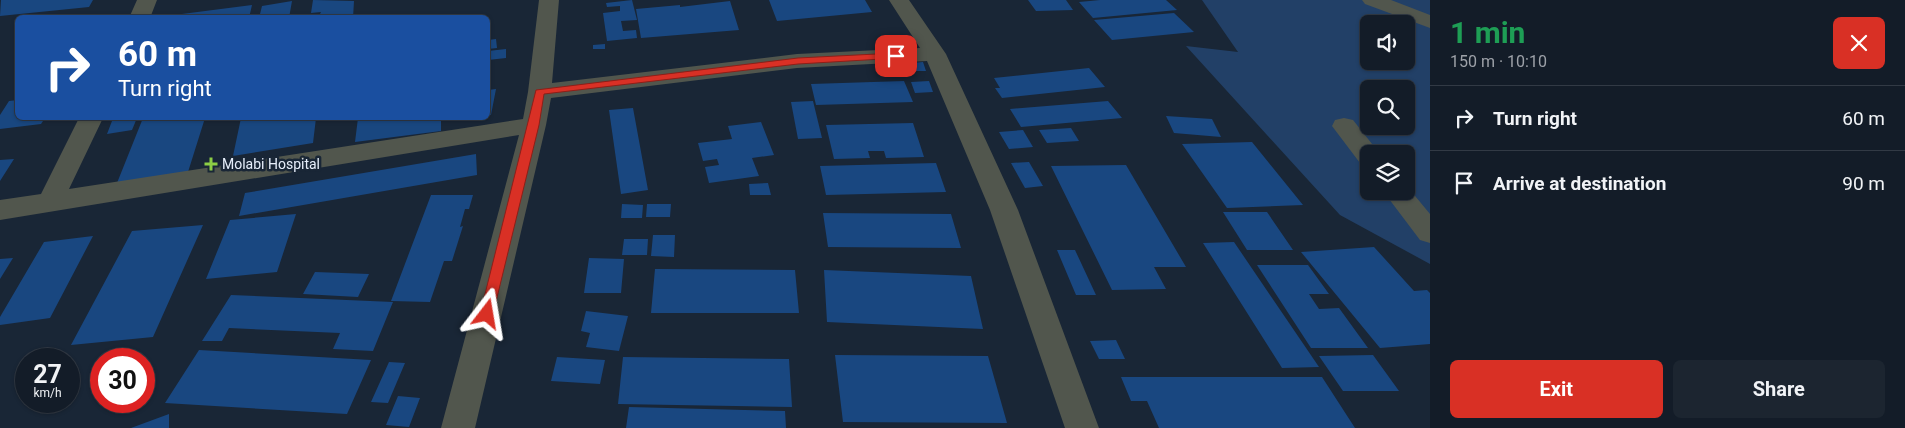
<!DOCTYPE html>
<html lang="en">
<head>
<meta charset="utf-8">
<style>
	:root { --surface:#131c28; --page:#1c2530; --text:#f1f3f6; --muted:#9da1a8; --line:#323a45; --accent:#d93025 }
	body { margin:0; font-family:Roboto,sans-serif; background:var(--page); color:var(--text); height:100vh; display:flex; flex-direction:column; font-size:19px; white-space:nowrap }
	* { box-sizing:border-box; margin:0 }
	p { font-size:16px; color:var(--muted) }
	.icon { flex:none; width:28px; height:28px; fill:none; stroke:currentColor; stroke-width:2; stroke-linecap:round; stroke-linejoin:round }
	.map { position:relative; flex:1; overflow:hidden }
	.panel { display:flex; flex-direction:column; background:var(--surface); width:475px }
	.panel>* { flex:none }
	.top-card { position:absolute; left:15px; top:15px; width:475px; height:105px; border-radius:8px; box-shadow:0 1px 4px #0004,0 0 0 1px var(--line); background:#1a4fa0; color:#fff; overflow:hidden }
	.buttons { position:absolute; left:1360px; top:15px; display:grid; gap:10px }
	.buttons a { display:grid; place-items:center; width:55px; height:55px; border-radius:8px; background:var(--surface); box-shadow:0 1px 4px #0004,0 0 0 1px var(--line); font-size:25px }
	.speed { position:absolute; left:15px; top:348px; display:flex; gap:10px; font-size:25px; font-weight:700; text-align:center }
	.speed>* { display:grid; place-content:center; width:65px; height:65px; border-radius:50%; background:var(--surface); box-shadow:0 1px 4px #0004,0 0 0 1px var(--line); line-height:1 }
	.speed small { font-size:12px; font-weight:400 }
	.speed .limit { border:8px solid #d22; background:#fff; color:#111 }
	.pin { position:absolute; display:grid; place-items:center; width:42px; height:42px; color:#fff; margin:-21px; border-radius:10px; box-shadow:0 2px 8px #0006 }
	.me { position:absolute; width:55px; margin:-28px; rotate:14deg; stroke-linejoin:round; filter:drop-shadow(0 0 4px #0008) }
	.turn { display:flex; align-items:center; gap:18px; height:105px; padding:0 20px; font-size:22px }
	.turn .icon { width:65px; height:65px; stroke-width:2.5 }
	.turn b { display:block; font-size:35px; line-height:42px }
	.round { display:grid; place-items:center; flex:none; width:52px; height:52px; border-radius:8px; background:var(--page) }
	.summary { display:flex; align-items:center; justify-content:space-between; height:85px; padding:0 20px }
	h1 { font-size:30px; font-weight:700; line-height:38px; color:#1e9e55 }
	.action { display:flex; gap:10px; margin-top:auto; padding:10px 20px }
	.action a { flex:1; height:58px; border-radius:8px; background:var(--accent); color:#fff; font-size:20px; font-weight:700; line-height:58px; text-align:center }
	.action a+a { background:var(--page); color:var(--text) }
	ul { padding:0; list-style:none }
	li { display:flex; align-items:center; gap:15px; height:65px; padding:0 20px; border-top:1px solid var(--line) }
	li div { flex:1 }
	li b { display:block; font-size:19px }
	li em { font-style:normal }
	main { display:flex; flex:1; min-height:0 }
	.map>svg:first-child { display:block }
	.green { fill:#224067; fill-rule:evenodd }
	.building { fill:#194780 }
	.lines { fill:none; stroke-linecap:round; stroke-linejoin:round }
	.minor { fill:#51564d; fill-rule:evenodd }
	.route { fill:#d93025; stroke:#8d1f18 }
	.poi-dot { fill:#8cce45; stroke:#192636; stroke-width:2 }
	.labels { text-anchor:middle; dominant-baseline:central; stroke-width:5; stroke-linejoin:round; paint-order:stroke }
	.poi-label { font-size:14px; fill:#e7effb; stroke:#192636; text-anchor:start }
</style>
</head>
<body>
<main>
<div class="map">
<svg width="1430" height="428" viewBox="0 0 1430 428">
	<rect width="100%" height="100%" fill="#192636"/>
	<!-- green -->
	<path class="green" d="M1202,0H1430V264L1340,215L1186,46L1238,52ZM1369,24H1406V61H1369ZM1369,89H1406V126H1369ZM1369,154H1406V191H1369Z"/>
	<!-- building -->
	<path class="building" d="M1,0H93L89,7L0,16Z
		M313,0L354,1L353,18H310L311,16L320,14L321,12L311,13Z
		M632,0L637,20L621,21L623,31L636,30L637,38L607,41L603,13L620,11V6L607,7L606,3Z
		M769,0H865L872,12L777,21Z
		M1028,0H1066L1073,10L1036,11Z
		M1100,0H1166L1177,10L1093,18L1079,2Z
		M292,1L289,18H259L262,6Z
		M730,1L739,30L641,38L636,9L680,5V7Z
		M252,5L249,18H173L174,15Z
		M1174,13L1194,32L1112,40L1094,20Z
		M496,39L497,48L488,49V40Z
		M605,44V49H593V45Z
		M506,49V58L488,60V51Z
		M923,62L926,71H914L911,63Z
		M1089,68L1105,87L1002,98L995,88H1000L994,78Z
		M904,81L913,102L816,105L811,84Z
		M929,81L933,92L915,93L911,82Z
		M496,89L491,115H488V90Z
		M18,100V118H45L41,124L0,129V115L9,101Z
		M813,101L822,138L798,139L791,102Z
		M1108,101L1122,118L1021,127L1010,109Z
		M633,108L648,190L621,194L609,110Z
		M1166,116L1212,119L1221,137L1174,133Z
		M135,118H137L132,130L107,134L112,121Z
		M143,118H205L188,172L117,183Z
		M241,118H316L313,143L233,156Z
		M358,118H441V131L355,142Z
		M761,122L774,155L752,158L759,176L709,183L705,167L719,165L717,159L703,161L698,143L732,139L728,126Z
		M913,123L924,157L886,158L884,151H868L870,158L834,159L826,125Z
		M1071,128L1079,141L1047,143L1039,130Z
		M1023,130L1033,147L1009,149L999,132Z
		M1252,142L1303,205L1227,208L1182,144Z
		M476,154L477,175L239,216L245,193Z
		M14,159L0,181V160Z
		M1029,162L1043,186L1025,188L1011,163Z
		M936,163L946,192L826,195L820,166Z
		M1126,165L1186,267H1154L1166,289L1112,290L1051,166Z
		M768,183L771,195H750L749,184Z
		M431,195H473L469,209H465L460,227L463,226L452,261H444L430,302L391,301Z
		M622,204L643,205L642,218H621Z
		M647,204H671L670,217H646Z
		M1223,212H1267L1293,250H1247Z
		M823,213L951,214L961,248L828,247Z
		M296,214L277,272L206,279L230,220Z
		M203,225L153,337L71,345L132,231Z
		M653,235H675L674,257L651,256Z
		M93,236L50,318L0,325V317L44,242Z
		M624,239H648L647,255H622Z
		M1234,242L1319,367L1282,368L1203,243Z
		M1374,247L1414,291L1427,290L1430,293V344L1380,348L1301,252Z
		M1057,250H1075L1096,295H1076Z
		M13,258L0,279V259Z
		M589,258L624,259L621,293H584Z
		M1257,265H1308L1329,294H1309L1319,309L1339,308L1368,348H1311Z
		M655,269L795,270L799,313H651Z
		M824,270L971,276L983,329L827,322Z
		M315,272L369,274L358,297L303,294Z
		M231,295L393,302L373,351L333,349L340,333L229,328L222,341H202Z
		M586,311L628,316L619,351L586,347L590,333L581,331Z
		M1116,340L1125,359H1099L1090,341Z
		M199,350L371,360L347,414L165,403Z
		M835,355L988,356L1007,423L843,422Z
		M1373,355L1399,391H1343L1319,356Z
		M557,357L605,360L600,384L551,381Z
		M623,357L789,359L792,407L618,404Z
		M389,362L405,363L388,403L371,402Z
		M1121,377H1322L1355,428H1159L1147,401H1131Z
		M398,396L420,398L409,427L386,425Z
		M629,407L785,411L786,428H626Z
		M169,414V428H131Z"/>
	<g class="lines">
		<!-- minor -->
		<path class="minor" d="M137,0H157L150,18H129Z
			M539,0H559L552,83L797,54L920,48L889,0H909L946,54L1018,210L1099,428H1065L990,210L927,61L797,68L551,98L546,125L475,428H441L519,135L0,220V200L41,194L79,118H103L69,189L523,119L528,92Z
			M1362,0H1391L1430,15V28L1365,4Z
			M1344,118L1353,120L1380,154H1369V165L1360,163L1332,126L1335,120Z
			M1406,185L1430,214V243L1420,240L1383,191H1406Z"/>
	</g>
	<!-- route -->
	<path class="route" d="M896,53L899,54V58L798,64L544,94L539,125L493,314L491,318L487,320L482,318L480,314L536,90L798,58Z"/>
	<!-- markers -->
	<path class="poi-dot" d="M208.5 156.5h5v5h5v5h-5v5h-5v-5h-5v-5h5z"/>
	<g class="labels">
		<!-- poi labels -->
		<g class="poi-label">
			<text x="222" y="164">Molabi Hospital</text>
		</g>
	</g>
</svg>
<div class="buttons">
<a><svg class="icon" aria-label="sound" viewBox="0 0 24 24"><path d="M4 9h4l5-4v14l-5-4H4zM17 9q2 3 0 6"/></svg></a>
<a><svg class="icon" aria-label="search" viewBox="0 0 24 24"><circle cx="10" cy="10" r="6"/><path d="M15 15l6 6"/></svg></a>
<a><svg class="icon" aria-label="layers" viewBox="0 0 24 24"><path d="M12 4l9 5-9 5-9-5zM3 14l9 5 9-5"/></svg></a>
</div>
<div class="speed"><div>27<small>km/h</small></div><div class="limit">30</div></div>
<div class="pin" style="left:896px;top:56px;background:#d93025"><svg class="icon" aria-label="arrive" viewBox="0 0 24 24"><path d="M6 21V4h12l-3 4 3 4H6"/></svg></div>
<svg class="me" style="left:487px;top:314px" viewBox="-20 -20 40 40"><path d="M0-17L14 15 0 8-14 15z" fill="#d93025" stroke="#fff" stroke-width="4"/></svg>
<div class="top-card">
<div class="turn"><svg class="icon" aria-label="right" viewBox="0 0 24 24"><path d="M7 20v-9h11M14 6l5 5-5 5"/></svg><div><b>60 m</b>Turn right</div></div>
</div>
</div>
<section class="panel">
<div class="summary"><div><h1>1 min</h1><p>150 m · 10:10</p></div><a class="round" style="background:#d93025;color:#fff"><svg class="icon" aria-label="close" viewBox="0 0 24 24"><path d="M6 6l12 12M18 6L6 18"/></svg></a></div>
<ul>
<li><svg class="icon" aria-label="right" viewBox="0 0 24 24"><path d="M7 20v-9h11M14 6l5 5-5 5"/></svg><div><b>Turn right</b></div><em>60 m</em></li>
<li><svg class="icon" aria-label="arrive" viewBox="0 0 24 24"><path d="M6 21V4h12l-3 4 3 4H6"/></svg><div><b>Arrive at destination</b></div><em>90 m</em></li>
</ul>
<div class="action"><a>Exit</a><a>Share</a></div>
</section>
</main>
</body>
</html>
